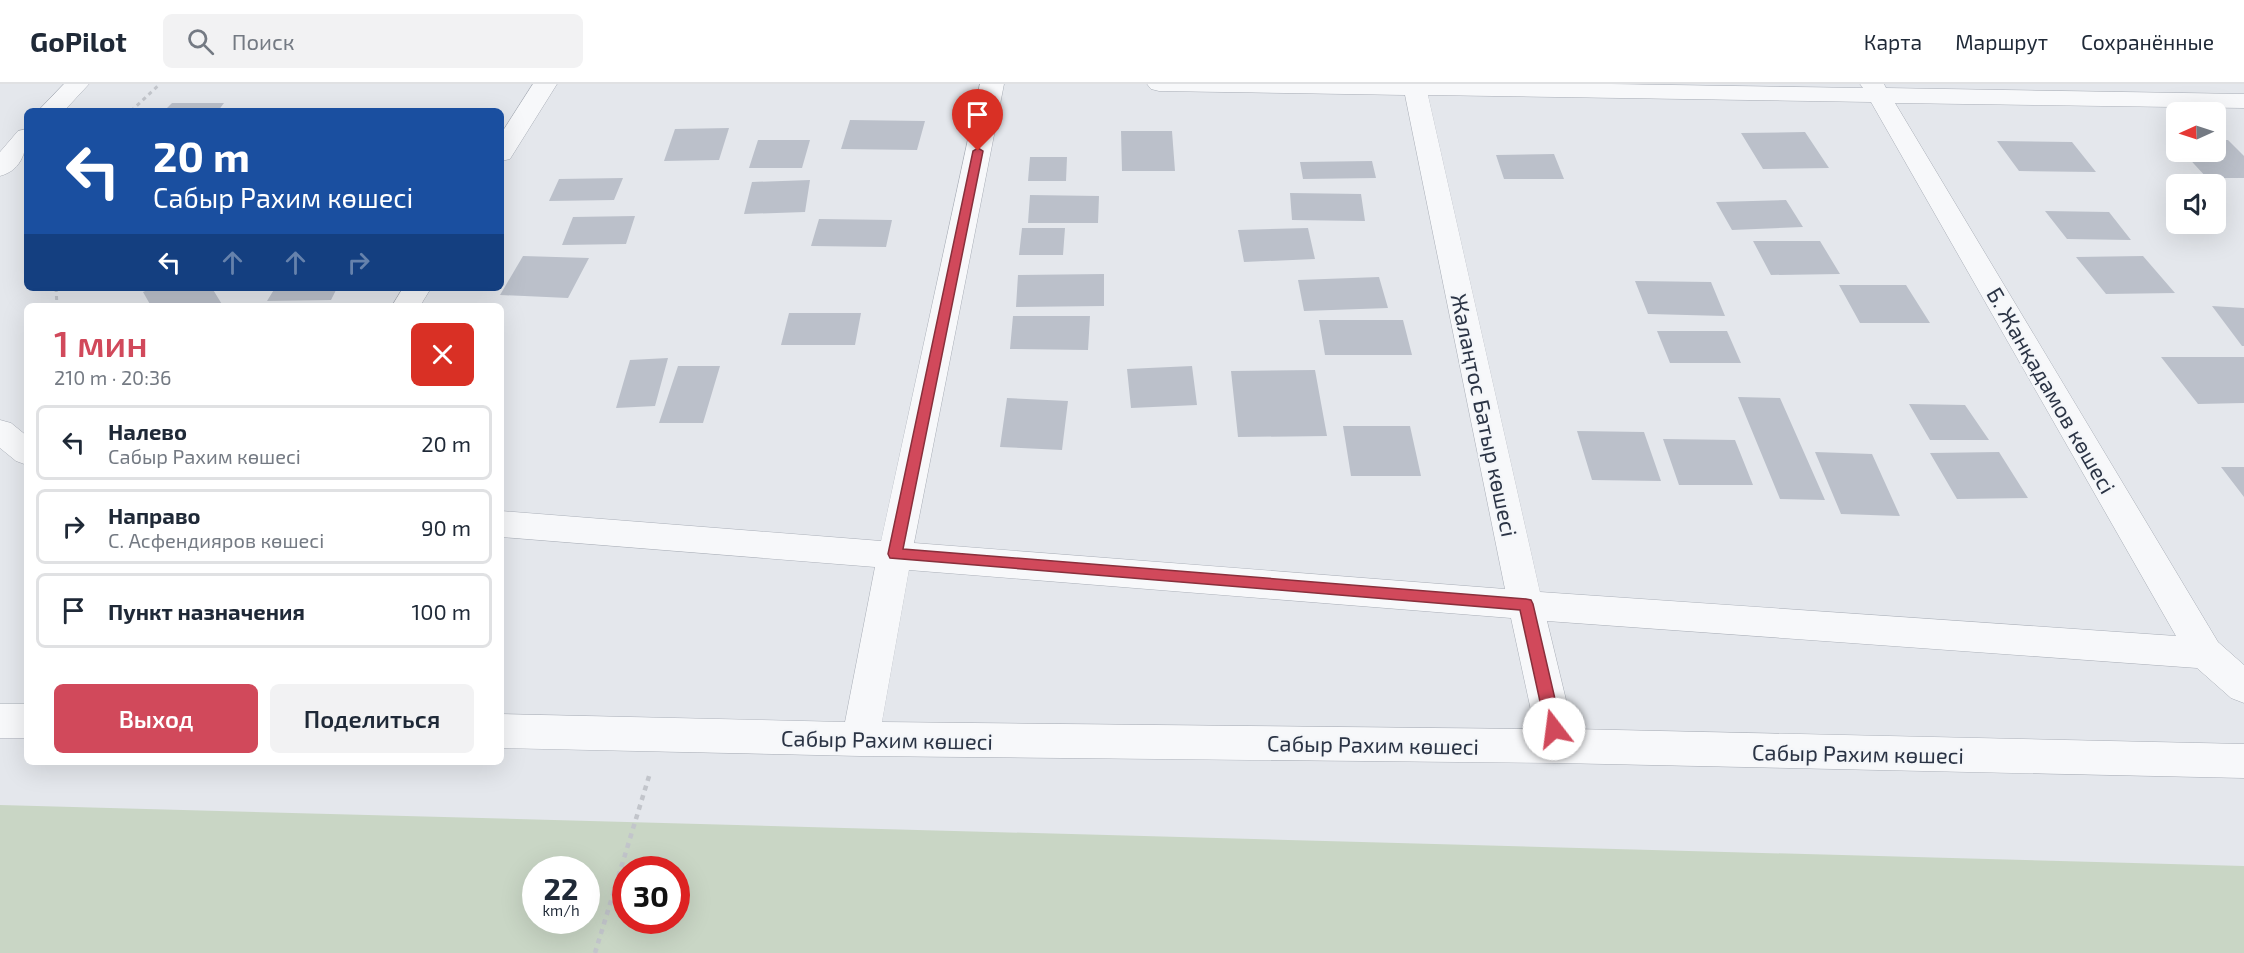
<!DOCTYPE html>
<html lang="ru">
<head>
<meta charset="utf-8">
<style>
	:root { --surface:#fff; --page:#f2f2f3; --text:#1f2937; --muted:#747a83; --line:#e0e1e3; --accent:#d1495b }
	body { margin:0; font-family:"Exo 2",sans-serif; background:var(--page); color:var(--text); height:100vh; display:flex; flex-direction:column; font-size:22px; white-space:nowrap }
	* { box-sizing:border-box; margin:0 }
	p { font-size:20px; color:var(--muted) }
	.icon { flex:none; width:33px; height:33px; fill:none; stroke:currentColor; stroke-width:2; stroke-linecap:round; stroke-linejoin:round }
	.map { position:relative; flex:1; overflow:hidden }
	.side { position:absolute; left:24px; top:219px; width:480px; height:462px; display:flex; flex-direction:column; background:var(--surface); border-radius:9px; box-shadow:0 6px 24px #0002 }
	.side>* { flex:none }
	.hud { position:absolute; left:24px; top:24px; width:480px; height:183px; border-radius:9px; box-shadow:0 6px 24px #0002; background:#1a4fa0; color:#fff; overflow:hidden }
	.needle { width:39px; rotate:267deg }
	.controls { position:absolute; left:2166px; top:18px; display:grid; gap:12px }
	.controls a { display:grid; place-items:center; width:60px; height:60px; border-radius:9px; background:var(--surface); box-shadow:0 6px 24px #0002; font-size:30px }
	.speed { position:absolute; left:522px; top:772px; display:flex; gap:12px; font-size:30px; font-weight:700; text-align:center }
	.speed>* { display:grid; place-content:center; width:78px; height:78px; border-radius:50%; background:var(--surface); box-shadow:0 6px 24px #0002; line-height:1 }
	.speed small { font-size:15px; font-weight:400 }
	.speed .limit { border:9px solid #d22; background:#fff; color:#111 }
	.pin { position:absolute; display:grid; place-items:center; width:51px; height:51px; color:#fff; margin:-62px -26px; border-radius:50% 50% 50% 0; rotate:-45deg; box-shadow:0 0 6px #0007 }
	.pin .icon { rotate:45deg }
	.me { position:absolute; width:66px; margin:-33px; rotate:345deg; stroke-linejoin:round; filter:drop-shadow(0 0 4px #0008) }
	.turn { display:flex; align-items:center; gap:21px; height:126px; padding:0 30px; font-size:27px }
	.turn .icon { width:78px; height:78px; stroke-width:2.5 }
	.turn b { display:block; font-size:42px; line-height:51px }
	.lanes { display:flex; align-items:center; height:57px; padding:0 30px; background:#0003; justify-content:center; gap:30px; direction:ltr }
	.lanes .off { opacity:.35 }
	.round { display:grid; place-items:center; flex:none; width:63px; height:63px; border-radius:9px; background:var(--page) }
	.head { display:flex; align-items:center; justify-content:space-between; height:102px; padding:0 30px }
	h1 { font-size:36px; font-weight:600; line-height:45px; color:var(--accent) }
	.cta { display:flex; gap:12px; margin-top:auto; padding:12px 30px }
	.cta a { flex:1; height:69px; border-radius:9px; background:var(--accent); color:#fff; font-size:24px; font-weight:600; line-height:69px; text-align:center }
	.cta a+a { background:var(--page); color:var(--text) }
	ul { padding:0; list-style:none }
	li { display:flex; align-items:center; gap:18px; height:75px; margin:0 12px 9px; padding:0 18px; border:3px solid var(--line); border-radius:9px }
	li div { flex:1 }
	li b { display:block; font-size:22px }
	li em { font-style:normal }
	header { display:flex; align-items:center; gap:36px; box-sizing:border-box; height:84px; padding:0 30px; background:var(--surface); border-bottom:2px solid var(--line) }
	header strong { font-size:28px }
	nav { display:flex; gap:33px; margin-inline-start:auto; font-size:21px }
	.search { width:420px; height:54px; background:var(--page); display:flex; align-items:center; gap:15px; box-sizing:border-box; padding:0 21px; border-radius:9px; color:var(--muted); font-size:22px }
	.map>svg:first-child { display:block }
	.green { fill:#c9d6c5; fill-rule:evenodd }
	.building { fill:#bbc0ca }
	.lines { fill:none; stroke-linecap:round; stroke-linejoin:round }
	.minor-casing { stroke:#a9aeb7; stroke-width:1 }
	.path-far1 { stroke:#c2c5cb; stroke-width:3; stroke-dasharray:4 4; stroke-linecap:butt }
	.path { stroke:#c2c5cb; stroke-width:4.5; stroke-dasharray:5 5; stroke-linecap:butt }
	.minor { fill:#f7f8fa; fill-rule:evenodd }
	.route { fill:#d1495b; stroke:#882f3b; stroke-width:1.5 }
	.labels { text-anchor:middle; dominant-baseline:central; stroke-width:4.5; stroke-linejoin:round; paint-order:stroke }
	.street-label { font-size:22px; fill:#2b3445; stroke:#f4f6f9 }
</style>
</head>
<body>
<header>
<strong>GoPilot</strong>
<div class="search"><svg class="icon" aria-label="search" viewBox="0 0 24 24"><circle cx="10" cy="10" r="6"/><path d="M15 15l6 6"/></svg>Поиск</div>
<nav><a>Карта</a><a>Маршрут</a><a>Сохранённые</a></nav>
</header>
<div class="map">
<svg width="2244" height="869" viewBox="0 0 2244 869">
	<rect width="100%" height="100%" fill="#e4e7ec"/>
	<!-- green -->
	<path class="green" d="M0,721L2244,782V869H0ZM536,786H586V837H536ZM626,786H676V837H626Z"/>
	<!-- building -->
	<path class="building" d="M172,19H224L218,27H164Z
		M850,36L925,37L917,66L841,65Z
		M729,44L719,76L664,77L675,45Z
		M1121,47H1172L1175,87H1122Z
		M1805,48L1829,84L1763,85L1741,49Z
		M758,56H810L802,84H749Z
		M2216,56H2228L2244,72V94H2207L2183,68H2216Z
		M1997,57L2072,58L2096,88L2019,87Z
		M1554,70L1564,95H1504L1496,71Z
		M1030,73H1067L1066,97H1028Z
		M1372,77L1376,94L1303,95L1300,78Z
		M623,94L614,116L549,117L559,95Z
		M810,96L805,128L744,130L752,98Z
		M1290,109L1361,110L1365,137L1292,136Z
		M1030,111L1099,112L1098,139H1028Z
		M1786,116L1803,143L1732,146L1716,118Z
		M2045,127L2109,128L2131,156L2067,155Z
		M635,132L626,160L562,161L573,133Z
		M819,135L892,136L886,163L811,162Z
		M1022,144H1065L1063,171H1019Z
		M1308,144L1315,175L1244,178L1238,146Z
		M1753,157H1820L1840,190L1771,191Z
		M523,172L589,174L568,214L500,211Z
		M2143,172L2175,209L2106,210L2076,173Z
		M1104,190V222L1016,223L1018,191Z
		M1379,193L1388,224L1304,227L1298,196Z
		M1635,197L1711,198L1725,232L1648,230Z
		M1839,201H1906L1930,239H1860Z
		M152,204H212L223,222H151L143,208Z
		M275,204H337L331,216L267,217Z
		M2212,222L2244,224V262H2242Z
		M789,229H861L855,261H781Z
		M1013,232H1090L1088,266L1010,265Z
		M1319,236H1403L1412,271H1325Z
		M1657,247H1727L1741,279H1670Z
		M2161,273H2244V319L2198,320Z
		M668,274L655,322L616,324L630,276Z
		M678,282H720L703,339H659Z
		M1192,282L1197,321L1131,324L1127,285Z
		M1315,286L1327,352L1238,353L1231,287Z
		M1738,313L1780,314L1825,416L1780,415Z
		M1007,314L1068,317L1062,366L1000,363Z
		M1909,320L1965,321L1989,356H1930Z
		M1343,342H1410L1421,392H1351Z
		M1577,347L1644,348L1661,397L1592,396Z
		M1663,355L1735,356L1753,401H1679Z
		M1815,368L1872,370L1900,432L1841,430Z
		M1999,368L2028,414L1957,415L1930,369Z
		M2221,383H2244V413Z"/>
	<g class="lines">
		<!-- minor casing -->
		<g class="minor-casing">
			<path id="minor" d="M64,0H89L64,27H38Z
				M533,0H557L510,75L501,77V50Z
				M980,0H1004L914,459L1505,505L1405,11L1159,7L1151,5L1147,0H1611L1863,4L1860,0H1884L1886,4L2244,10V24L1895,19L2218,558L2244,581V619L2231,614L2197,584L1547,537L1573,645L2244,660V694L1558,679L860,672L501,664V630L845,638L875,483L501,453V427L881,457ZM1428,11L1871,18L2176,552L1540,508ZM909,486L1511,534L1535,645L882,638Z
				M27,45C27,65 23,86 0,92V68L18,47Z
				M403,204H431L420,222H392Z
				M0,336L11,339L27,352V381L16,377L0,364Z
				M0,620H27V654H0Z"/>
		</g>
		<!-- path-far1 -->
		<path class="path-far1" d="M131,27L160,0
			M56,204L57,222"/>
		<!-- path -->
		<path class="path" d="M595,869L650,689"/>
		<!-- minor -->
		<use href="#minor" class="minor"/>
	</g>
	<!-- route -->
	<path class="route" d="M978,64L983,67L903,465L1526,515L1531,516L1533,520L1562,645L1559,650L1554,652L1548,650L1546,645L1520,526L890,474L888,470L973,67Z"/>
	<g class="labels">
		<!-- street labels -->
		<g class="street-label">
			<text transform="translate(2052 306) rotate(60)">Б. Жанқадамов көшесі</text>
			<text transform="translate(1485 331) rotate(78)">Жалаңтос Батыр көшесі</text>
			<text transform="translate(887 655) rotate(1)">Сабыр Рахим көшесі</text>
			<text transform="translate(1373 660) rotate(1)">Сабыр Рахим көшесі</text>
			<text transform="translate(1858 669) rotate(1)">Сабыр Рахим көшесі</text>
		</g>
	</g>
</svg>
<div class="controls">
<a><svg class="needle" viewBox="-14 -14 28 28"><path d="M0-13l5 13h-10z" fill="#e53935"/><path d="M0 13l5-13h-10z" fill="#747a83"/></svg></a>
<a><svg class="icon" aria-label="sound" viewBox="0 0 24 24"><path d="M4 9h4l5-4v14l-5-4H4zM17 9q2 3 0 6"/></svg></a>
</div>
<div class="speed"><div>22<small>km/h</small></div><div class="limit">30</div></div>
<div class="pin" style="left:978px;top:67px;background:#d93025"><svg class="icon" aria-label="arrive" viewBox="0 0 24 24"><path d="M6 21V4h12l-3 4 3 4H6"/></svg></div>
<svg class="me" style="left:1554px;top:645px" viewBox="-20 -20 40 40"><circle r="19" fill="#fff"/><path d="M0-13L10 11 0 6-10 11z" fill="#d1495b"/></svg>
<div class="hud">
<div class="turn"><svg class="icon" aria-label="left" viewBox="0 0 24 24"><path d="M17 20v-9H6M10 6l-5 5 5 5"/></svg><div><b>20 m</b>Сабыр Рахим көшесі</div></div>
<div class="lanes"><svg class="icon" aria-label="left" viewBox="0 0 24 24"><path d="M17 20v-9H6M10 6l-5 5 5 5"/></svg><svg class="icon off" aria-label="ahead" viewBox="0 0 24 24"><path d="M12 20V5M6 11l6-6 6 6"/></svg><svg class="icon off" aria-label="ahead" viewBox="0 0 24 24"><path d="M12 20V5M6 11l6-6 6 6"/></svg><svg class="icon off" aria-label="right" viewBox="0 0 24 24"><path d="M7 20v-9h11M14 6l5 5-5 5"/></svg></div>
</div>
<section class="side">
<div class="head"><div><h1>1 мин</h1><p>210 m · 20:36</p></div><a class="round" style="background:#d93025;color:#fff"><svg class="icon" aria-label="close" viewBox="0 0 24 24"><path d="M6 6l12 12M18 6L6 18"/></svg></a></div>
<ul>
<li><svg class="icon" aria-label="left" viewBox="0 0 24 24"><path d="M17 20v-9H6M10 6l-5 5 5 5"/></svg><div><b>Налево</b><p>Сабыр Рахим көшесі</p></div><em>20 m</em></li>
<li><svg class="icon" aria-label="right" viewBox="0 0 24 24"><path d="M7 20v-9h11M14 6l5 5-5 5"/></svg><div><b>Направо</b><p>С. Асфендияров көшесі</p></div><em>90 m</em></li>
<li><svg class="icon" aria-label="arrive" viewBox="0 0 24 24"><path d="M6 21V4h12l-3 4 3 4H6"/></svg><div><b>Пункт назначения</b></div><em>100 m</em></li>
</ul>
<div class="cta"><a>Выход</a><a>Поделиться</a></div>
</section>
</div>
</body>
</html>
